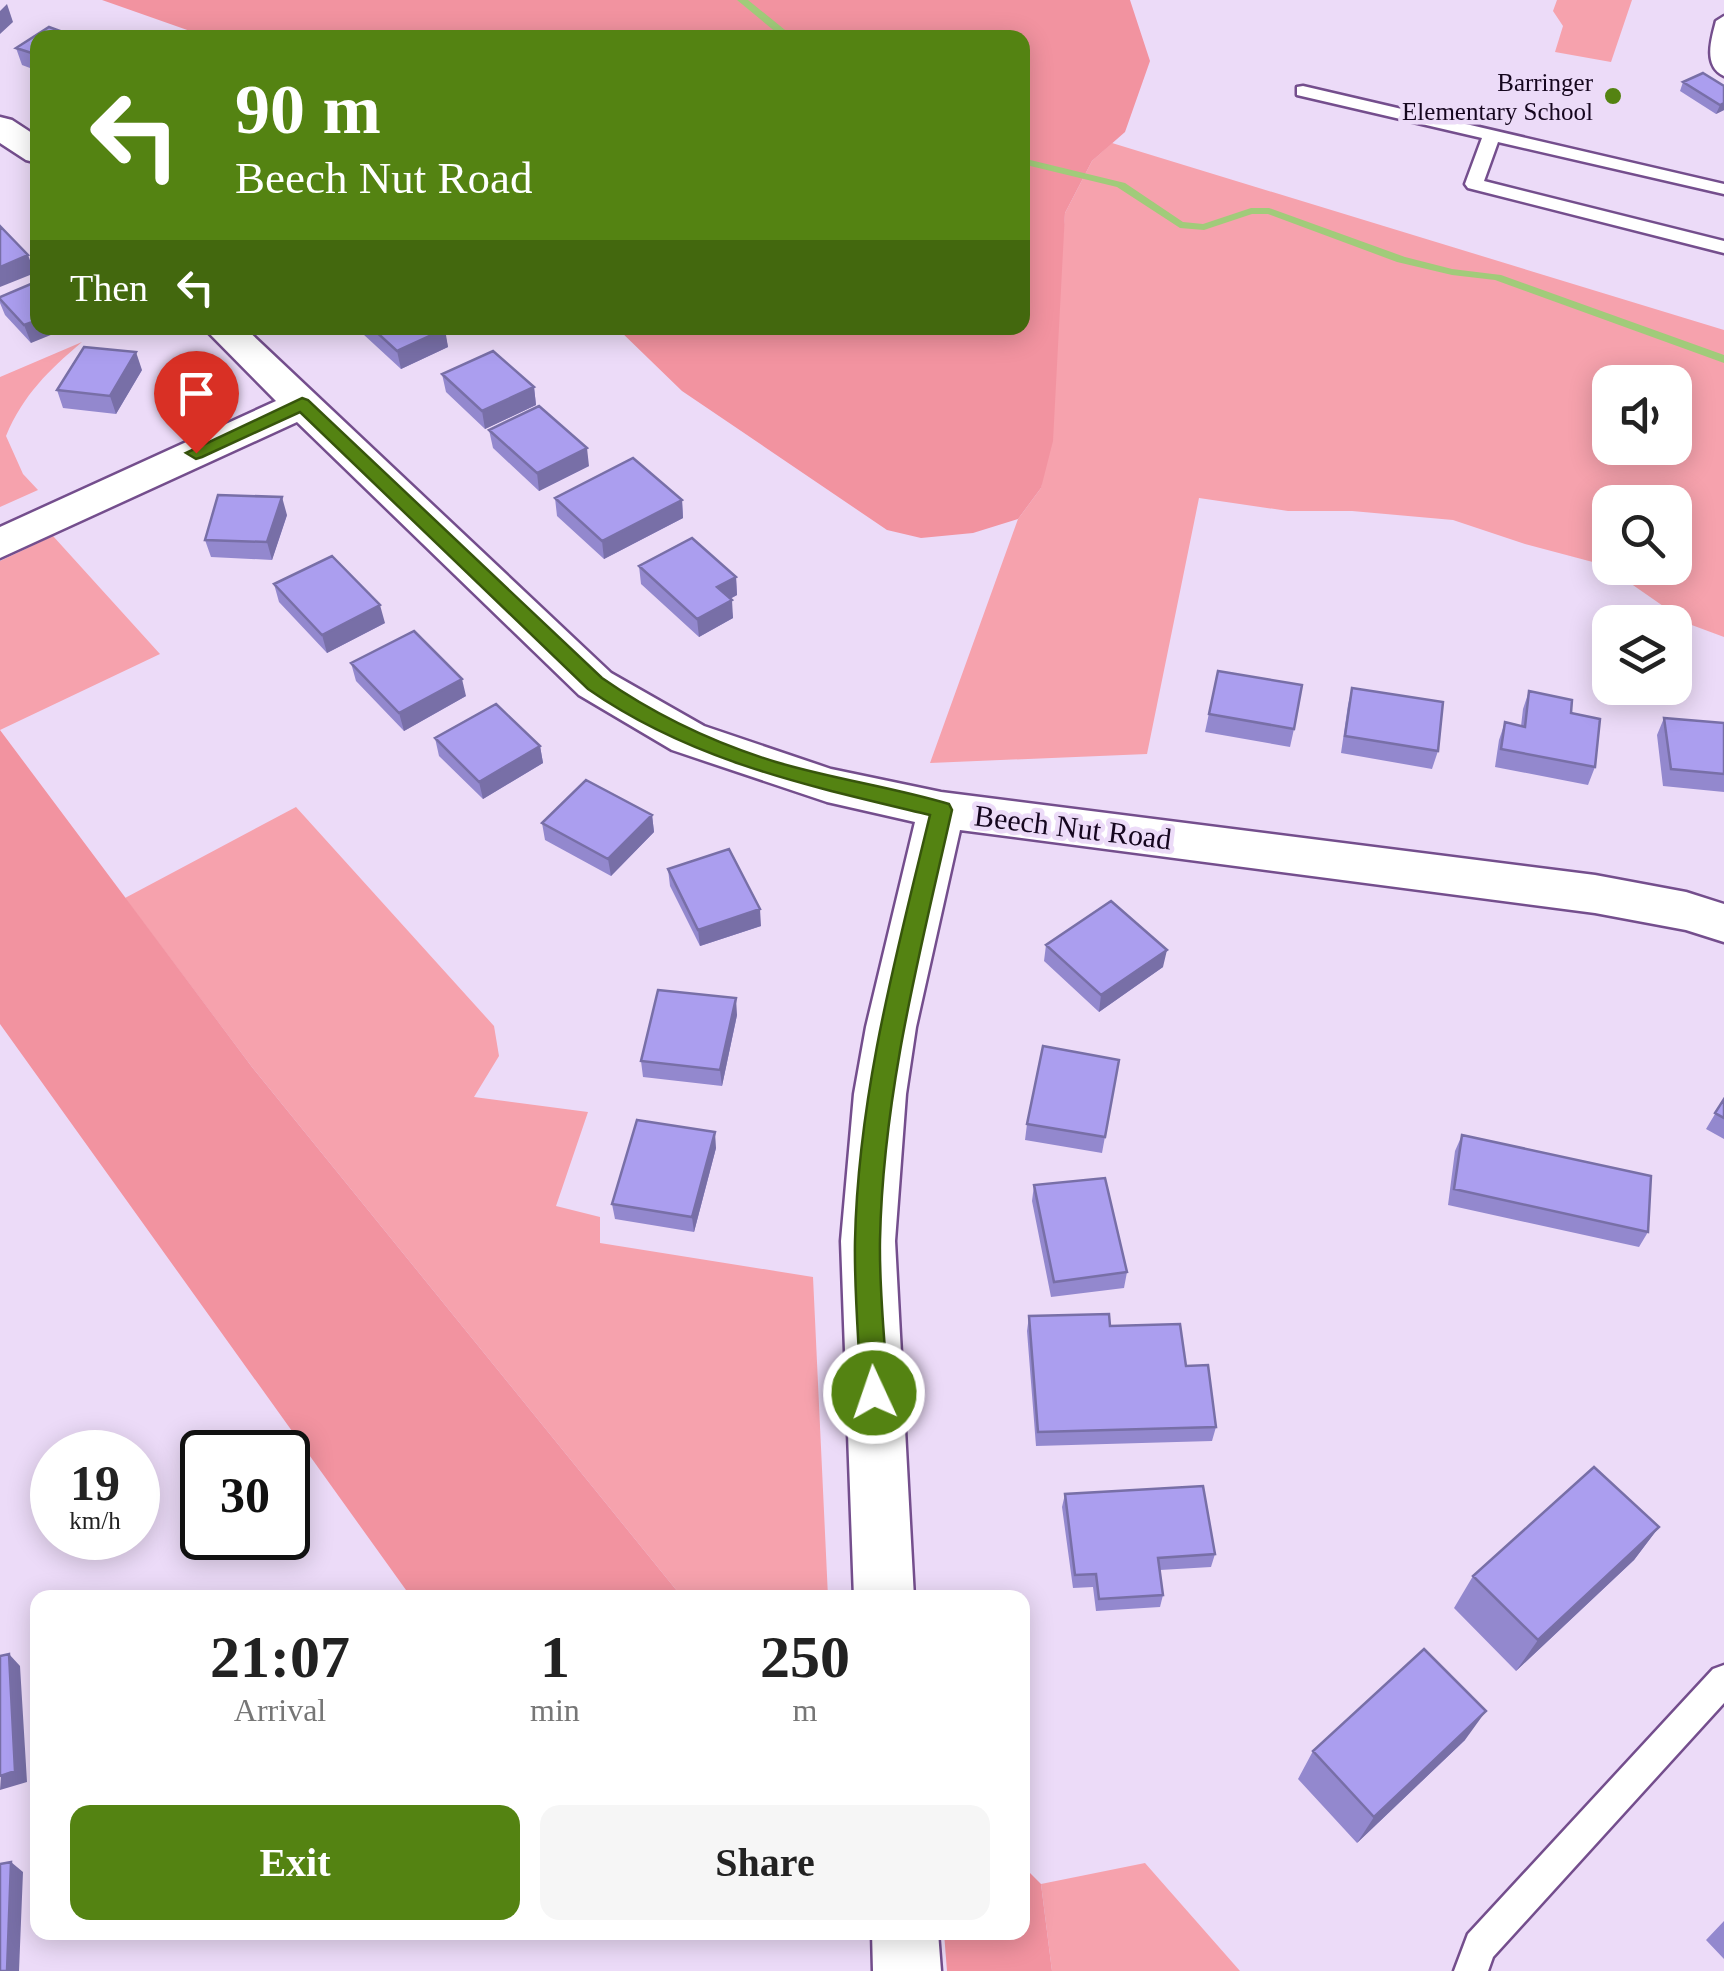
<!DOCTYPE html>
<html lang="en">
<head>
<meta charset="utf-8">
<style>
	:root { --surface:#fff; --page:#f6f6f6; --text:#222; --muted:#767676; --accent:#548312 }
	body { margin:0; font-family:Georgia,serif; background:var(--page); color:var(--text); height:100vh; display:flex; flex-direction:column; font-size:38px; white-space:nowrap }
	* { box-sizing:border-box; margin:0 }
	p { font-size:32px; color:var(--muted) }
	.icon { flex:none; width:55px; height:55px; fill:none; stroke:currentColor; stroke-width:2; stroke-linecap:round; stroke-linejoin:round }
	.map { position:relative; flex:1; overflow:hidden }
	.panel { position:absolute; left:30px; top:1590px; width:1000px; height:350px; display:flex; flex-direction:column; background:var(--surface); border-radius:20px; box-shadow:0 5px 25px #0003 }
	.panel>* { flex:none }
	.guide { position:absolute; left:30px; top:30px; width:1000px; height:305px; border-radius:20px; box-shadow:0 5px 25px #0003; background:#548312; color:#fff; overflow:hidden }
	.fabs { position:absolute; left:1592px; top:365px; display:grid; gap:20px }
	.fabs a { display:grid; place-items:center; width:100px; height:100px; border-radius:20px; background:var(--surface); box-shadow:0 5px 25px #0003; font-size:50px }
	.speed { position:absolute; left:30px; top:1430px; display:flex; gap:20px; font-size:50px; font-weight:700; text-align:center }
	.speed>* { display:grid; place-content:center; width:130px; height:130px; border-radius:50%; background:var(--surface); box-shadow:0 5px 25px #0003; line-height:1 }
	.speed small { font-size:25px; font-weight:400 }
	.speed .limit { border:5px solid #111; border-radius:15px; background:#fff; color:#111 }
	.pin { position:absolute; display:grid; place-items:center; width:85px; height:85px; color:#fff; margin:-102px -42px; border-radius:50% 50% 50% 0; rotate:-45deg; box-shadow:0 0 10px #0007 }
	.pin .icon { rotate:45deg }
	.me { position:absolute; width:110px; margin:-55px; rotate:357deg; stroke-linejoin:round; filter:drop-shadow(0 0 8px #0008) }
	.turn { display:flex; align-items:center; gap:35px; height:210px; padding:0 40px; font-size:45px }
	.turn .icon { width:130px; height:130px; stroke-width:2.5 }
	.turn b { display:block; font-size:70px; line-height:85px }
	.then { display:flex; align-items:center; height:95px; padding:0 40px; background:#0003; gap:20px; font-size:38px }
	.eta { display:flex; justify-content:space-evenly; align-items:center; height:170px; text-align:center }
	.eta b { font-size:60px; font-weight:800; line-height:70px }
	.primary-button { display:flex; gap:20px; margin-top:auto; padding:20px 40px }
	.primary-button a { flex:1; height:115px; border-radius:20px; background:var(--accent); color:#fff; font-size:40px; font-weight:800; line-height:115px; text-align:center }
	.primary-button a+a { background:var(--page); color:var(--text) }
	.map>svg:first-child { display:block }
	.green { fill:#f6a2ad; fill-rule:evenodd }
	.forest { fill:#f293a0 }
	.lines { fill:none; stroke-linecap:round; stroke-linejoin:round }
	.stream { fill:#a1cb7a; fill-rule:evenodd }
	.lane-casing { stroke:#744e8d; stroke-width:5 }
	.street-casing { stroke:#744e8d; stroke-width:5 }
	.lane { fill:#fff; fill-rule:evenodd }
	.street { fill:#fff; fill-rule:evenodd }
	.wall { fill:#9388ce }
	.shaded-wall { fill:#786fa7 }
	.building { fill:#ab9eef; stroke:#786fa7; stroke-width:2.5 }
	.route { fill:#548312; stroke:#37550c; stroke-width:2.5 }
	.poi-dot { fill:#548312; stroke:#ecdbf8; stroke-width:4 }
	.labels { text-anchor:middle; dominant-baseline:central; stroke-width:9; stroke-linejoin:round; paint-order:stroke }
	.far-poi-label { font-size:25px; fill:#15061e; stroke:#ecdbf8; text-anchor:end }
	.street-label { font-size:30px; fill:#15061e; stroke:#ecdbf8 }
</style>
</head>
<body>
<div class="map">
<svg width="1724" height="1971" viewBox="0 0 1724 1971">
	<rect width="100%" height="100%" fill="#ecdbf8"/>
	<!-- green -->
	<path class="green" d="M1557,0H1632L1611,62L1555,52L1563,26L1553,11Z
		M1112,143L1724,330V637L1689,624L1604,565L1525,544L1453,520L1352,511H1288L1199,498L1147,754L930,763L1018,519L1041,488L1065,213L1092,161ZM1610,382H1675V448H1610ZM1610,502H1675V568H1610Z
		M82,342C49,370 23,395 6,436L23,474L38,490L0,507V377Z
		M53,536L160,654L0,730V561Z
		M296,807L494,1026L499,1056L474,1097L588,1112L556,1206L600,1217V1243L813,1277L828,1597H682L252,1067L125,898Z
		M1145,1863L1240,1971H1052L1041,1884Z"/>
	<!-- forest -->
	<path class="forest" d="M102,0H1130L1150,61L1125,132L1092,161L1065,213L1053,441L1041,488L1018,519L973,533L921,538L887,530L682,391L617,328H1022V38H210Z
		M0,730L252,1067L682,1597H411L0,1024Z
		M1023,1866L1041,1884L1052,1971H947L944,1933L1022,1932Z"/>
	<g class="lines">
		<!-- stream -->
		<path class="stream" d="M737,0H748L795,38H783Z
			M1022,158L1125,183L1183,222L1203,224L1251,208H1269L1405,257L1452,269L1501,275L1724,355V363L1495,280L1452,275L1397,262L1268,214H1252L1204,230L1180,228L1117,187L1022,164Z"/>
		<!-- lane casing -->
		<g class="lane-casing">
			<path id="lane" d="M1724,16V76C1703,66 1711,40 1716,21Z
				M1303,86L1724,184V194L1498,142L1484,181L1724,241V253L1468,188L1465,184L1482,138L1297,95V87Z
				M1724,1665V1703L1493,1957L1488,1971H1454L1468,1934L1713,1669Z"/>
		</g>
		<!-- street casing -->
		<g class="street-casing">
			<path id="street" d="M0,117L12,120L38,137V163L26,160L0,143Z
				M204,328H245L611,673L704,726L831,769L941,792L1595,875L1686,892L1724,904V942L1686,930L1595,913L960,830L916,1027L906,1094L895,1241L914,1598H854L841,1241L854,1094L866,1027L915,822L827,802L672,750L579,695L297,422L0,558V527L276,401Z
				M872,1932H938L941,1971H873Z"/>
		</g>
		<!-- lane -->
		<use href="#lane" class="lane"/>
		<!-- street -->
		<use href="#street" class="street"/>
	</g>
	<!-- wall -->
	<path class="wall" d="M38,38V71L22,65L16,48Z
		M1683,82L1724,86V110L1716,114L1680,91Z
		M38,281L31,343L5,315L0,303V297Z
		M361,328H447L444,329L448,347L401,369L363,334Z
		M142,370L116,414L63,408L57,390Z
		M442,374L534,387L536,405L485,429L446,392Z
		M489,430L589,466L539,491L493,448Z
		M555,498L682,500L683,518L604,559L557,516Z
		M287,515L272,560L211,557L205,540Z
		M639,566L736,577L737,595L730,599L733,618L699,637L641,584Z
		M274,584L385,623L327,653L279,602Z
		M351,663L466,696L404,731L356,681Z
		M1218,671L1294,729L1290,747L1205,732Z
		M1352,688L1438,751L1432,769L1341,753L1348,705Z
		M1529,691L1571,713L1595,767L1588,785L1495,767L1499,740L1505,722L1521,726L1523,709Z
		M1664,718L1724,723V792L1663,786L1657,735Z
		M435,738L540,746L543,763L483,799L439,756Z
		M652,815L654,832L611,876L545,840L542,823Z
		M668,869L761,926L700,946L670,886Z
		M1046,945L1163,967L1099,1012L1044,961Z
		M737,1015L722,1086L643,1077L641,1061Z
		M1119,1060L1102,1153L1025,1140L1027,1124Z
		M1724,1099V1139L1706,1129Z
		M1462,1135L1648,1232L1639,1247L1448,1205L1455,1151Z
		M716,1148L694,1232L615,1219L612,1204Z
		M1034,1185L1127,1272L1124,1288L1051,1297L1032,1201Z
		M1029,1316L1110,1326L1186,1366L1216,1427L1212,1441L1036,1446L1027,1331Z
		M1065,1494L1215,1554L1211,1567L1160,1570L1163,1595L1160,1607L1096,1611L1093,1587L1073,1588L1062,1507Z
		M1659,1527L1634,1560L1516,1671L1454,1608L1473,1576Z
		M1465,1740L1357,1843L1298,1779L1313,1751Z
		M1724,1921V1959L1706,1940Z"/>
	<!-- shaded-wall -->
	<path class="shaded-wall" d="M7,4L13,22L0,34V11Z
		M1724,103V110L1716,114L1720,105Z
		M28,255L35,273L0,287V267Z
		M38,320V328H68L31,343L24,325Z
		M445,329L448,347L401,369L397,351Z
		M136,352L142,370L116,414L110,396Z
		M534,387L536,405L485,429L482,411Z
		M587,448L589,466L539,491L537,473Z
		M282,497L287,515L272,560L267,542Z
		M682,500L683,518L604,559L602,541Z
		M736,577L737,595L718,605L717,587Z
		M732,600L733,618L699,637L697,619Z
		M380,605L385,623L327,653L322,635Z
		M462,679L466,696L404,731L399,713Z
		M540,746L543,763L483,799L479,782Z
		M652,815L654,832L611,876L608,859Z
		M760,909L761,926L700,946L698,930Z
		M1167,950L1163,967L1099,1012L1101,995Z
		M736,998L737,1015L722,1086L720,1070Z
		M715,1132L716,1148L694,1232L692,1217Z
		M1659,1527L1634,1560L1516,1671L1538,1640Z
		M9,1654L20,1666L27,1782L0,1790Z
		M1486,1711L1465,1740L1357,1843L1374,1817Z
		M11,1862L23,1872L19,1971H7Z"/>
	<!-- building -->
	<path class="building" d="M49,27L79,38H38V55L16,48Z
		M1703,73L1724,86V103L1720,105L1683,82Z
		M0,226L28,255L0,267Z
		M38,281V320L24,325L0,299V297Z
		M372,328H443L445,329L397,351Z
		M84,347L136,352L110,396L57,390Z
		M493,351L534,387L482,411L442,374Z
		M539,406L587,448L537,473L489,430Z
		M633,458L682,500L602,541L555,498Z
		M218,495L282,497L267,542L205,540Z
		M692,538L736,577L717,587L732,600L697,619L639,566Z
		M332,556L380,605L322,635L274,584Z
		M414,631L462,679L399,713L351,663Z
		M1218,671L1302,685L1294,729L1209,714Z
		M1352,688L1443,702L1438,751L1345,736Z
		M1529,691L1572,700L1571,713L1600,719L1595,767L1501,749L1505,722L1525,727Z
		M496,704L540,746L479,782L435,738Z
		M1664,718L1724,723V774L1671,769Z
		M586,780L652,815L608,859L542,823Z
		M729,849L760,909L698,930L668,869Z
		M1111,901L1167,950L1101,995L1046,945Z
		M658,990L736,998L720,1070L641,1061Z
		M1043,1046L1119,1060L1105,1137L1027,1124Z
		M1724,1099V1118L1715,1113Z
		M637,1120L715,1132L692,1217L612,1204Z
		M1462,1135L1651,1176L1648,1232L1454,1189Z
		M1105,1178L1127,1272L1054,1282L1034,1185Z
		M1109,1314L1110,1326L1180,1324L1186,1366L1208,1365L1216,1427L1038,1432L1029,1316Z
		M1594,1467L1659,1527L1538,1640L1473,1576Z
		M1203,1486L1215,1554L1158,1558L1163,1595L1099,1599L1096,1574L1075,1575L1065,1494Z
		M1424,1649L1486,1711L1374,1817L1313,1751Z
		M9,1654L15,1771L0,1776V1656Z
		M11,1862L7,1971H0V1864Z"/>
	<!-- route -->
	<path class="route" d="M302,398L308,400L602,678C655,715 714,743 776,762C833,779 892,787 949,804L952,810C920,952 883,1093 880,1240C879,1291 885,1342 888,1393L884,1401L874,1405L865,1401L861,1393C859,1343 854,1291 855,1241C858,1096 896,955 930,815C809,786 691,761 588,689L300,412L202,457L196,459L186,453Z"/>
	<!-- markers -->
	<circle class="poi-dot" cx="1613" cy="96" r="10"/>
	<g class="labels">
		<!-- far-poi labels -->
		<g class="far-poi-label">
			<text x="1593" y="82">Barringer<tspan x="1593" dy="29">Elementary School</tspan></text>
		</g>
		<!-- street labels -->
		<g class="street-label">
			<text transform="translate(1073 827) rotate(7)">Beech Nut Road</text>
		</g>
	</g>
</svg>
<div class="fabs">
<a><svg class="icon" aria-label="sound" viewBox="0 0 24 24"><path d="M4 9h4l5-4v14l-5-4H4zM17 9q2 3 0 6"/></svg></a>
<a><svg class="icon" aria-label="search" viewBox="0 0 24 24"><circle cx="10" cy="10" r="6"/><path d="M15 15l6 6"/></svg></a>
<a><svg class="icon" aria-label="layers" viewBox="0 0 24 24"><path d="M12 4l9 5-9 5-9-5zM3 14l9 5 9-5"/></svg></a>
</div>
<div class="speed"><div>19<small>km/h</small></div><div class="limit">30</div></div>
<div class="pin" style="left:196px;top:453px;background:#d93025"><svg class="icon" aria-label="arrive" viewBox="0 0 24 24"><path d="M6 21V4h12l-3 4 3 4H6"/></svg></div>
<svg class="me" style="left:874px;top:1393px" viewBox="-20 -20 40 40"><circle r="17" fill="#548312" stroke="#fff" stroke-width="3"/><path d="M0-11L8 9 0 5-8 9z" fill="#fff"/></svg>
<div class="guide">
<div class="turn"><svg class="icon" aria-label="left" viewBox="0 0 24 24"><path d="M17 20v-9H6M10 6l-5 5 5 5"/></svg><div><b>90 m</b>Beech Nut Road</div></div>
<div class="then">Then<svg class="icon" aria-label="left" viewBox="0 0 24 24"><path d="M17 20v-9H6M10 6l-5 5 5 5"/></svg></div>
</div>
<section class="panel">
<div class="eta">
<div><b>21:07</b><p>Arrival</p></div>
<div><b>1</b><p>min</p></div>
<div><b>250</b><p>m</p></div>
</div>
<div class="primary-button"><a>Exit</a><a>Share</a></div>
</section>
</div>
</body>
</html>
